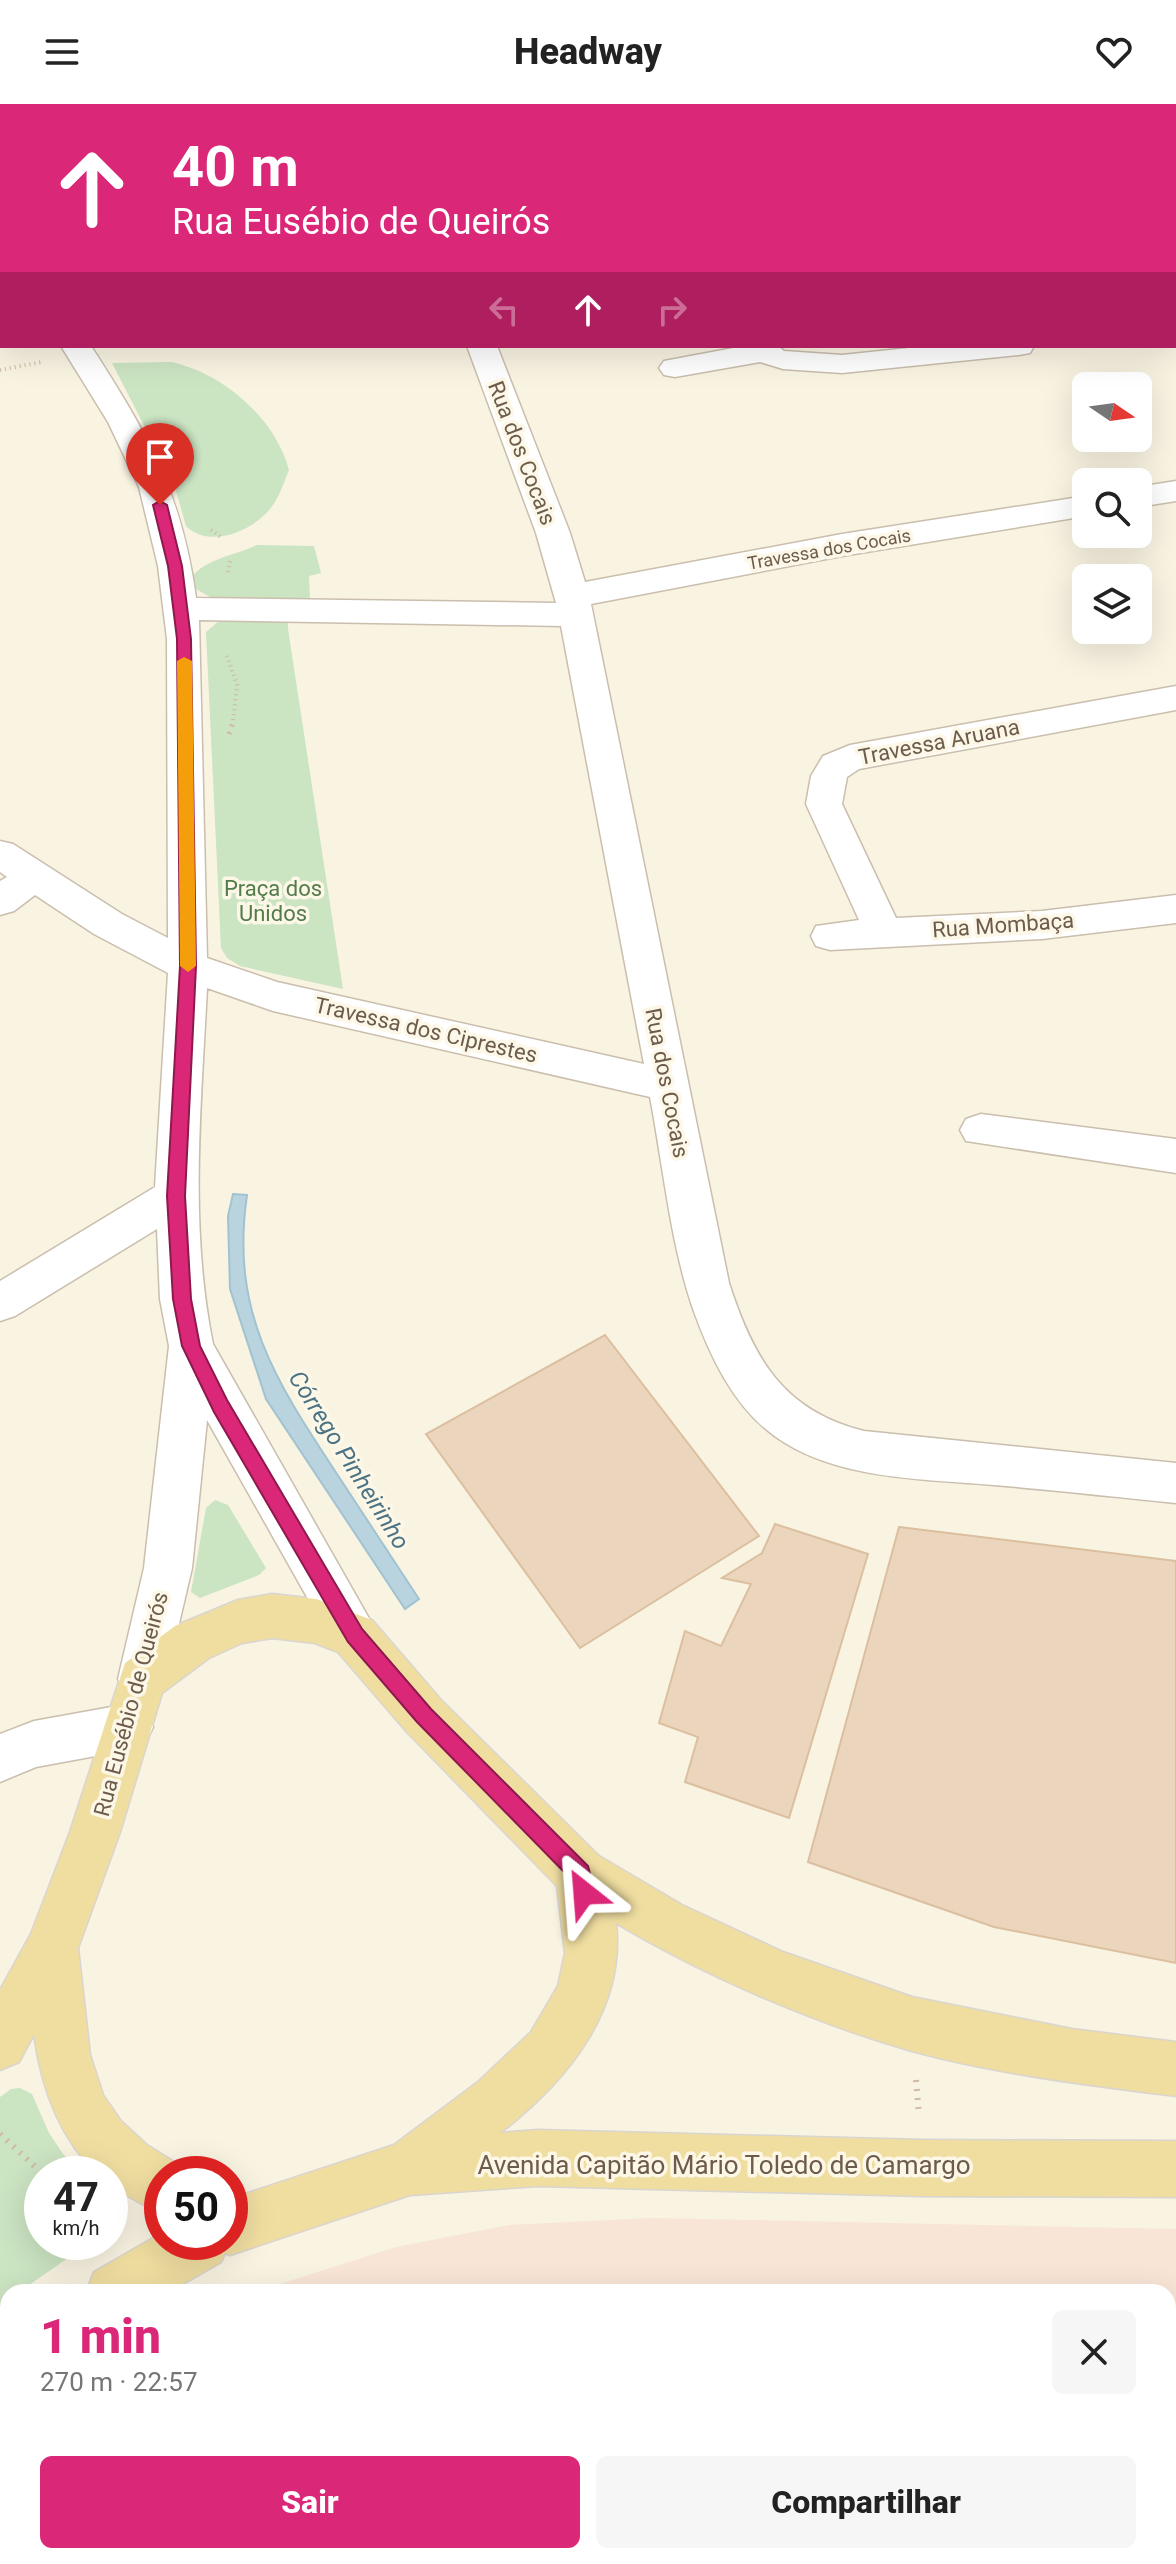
<!DOCTYPE html>
<html lang="pt">
<head>
<meta charset="utf-8">
<style>
	:root { --surface:#fff; --page:#f6f6f6; --text:#222; --muted:#767676; --accent:#db2777 }
	body { margin:0; font-family:Roboto,sans-serif; background:var(--page); color:var(--text); height:100vh; display:flex; flex-direction:column; font-size:30px; white-space:nowrap }
	* { box-sizing:border-box; margin:0 }
	p { font-size:26px; color:var(--muted) }
	.icon { flex:none; width:44px; height:44px; fill:none; stroke:currentColor; stroke-width:2; stroke-linecap:round; stroke-linejoin:round }
	.map { position:relative; flex:1; overflow:hidden }
	.sheet { position:absolute; left:0px; top:2180px; width:1176px; height:280px; display:flex; flex-direction:column; background:var(--surface); border-radius:24px 24px 0 0; box-shadow:0 8px 32px #0002 }
	.sheet>* { flex:none }
	.hud { position:absolute; left:0px; top:0px; width:1176px; height:244px; box-shadow:0 8px 32px #0002; background:#db2777; color:#fff; overflow:hidden }
	.needle { width:52px; rotate:103deg }
	.fabs { position:absolute; left:1072px; top:268px; display:grid; gap:16px }
	.fabs a { display:grid; place-items:center; width:80px; height:80px; border-radius:12px; background:var(--surface); box-shadow:0 8px 32px #0002; font-size:40px }
	.speed { position:absolute; left:24px; top:2052px; display:flex; gap:16px; font-size:40px; font-weight:700; text-align:center }
	.speed>* { display:grid; place-content:center; width:104px; height:104px; border-radius:50%; background:var(--surface); box-shadow:0 8px 32px #0002; line-height:1 }
	.speed small { font-size:20px; font-weight:400 }
	.speed .limit { border:12px solid #d22; background:#fff; color:#111 }
	.pin { position:absolute; display:grid; place-items:center; width:68px; height:68px; color:#fff; margin:-82px -34px; border-radius:50% 50% 50% 0; rotate:-45deg; box-shadow:0 0 8px #0007 }
	.pin .icon { rotate:45deg }
	.me { position:absolute; width:88px; margin:-44px; rotate:332deg; stroke-linejoin:round; filter:drop-shadow(0 0 6px #0008) }
	.turn { display:flex; align-items:center; gap:28px; height:168px; padding:0 40px; font-size:36px }
	.turn .icon { width:104px; height:104px; stroke-width:2.5 }
	.turn b { display:block; font-size:56px; line-height:68px }
	.lanes { display:flex; align-items:center; height:76px; padding:0 40px; background:#0003; justify-content:center; gap:40px; direction:ltr }
	.lanes .off { opacity:.35 }
	.round { display:grid; place-items:center; flex:none; width:84px; height:84px; border-radius:12px; background:var(--page) }
	.summary { display:flex; align-items:center; justify-content:space-between; height:136px; padding:0 40px }
	h1 { font-size:48px; font-weight:800; line-height:60px; color:var(--accent) }
	.action { display:flex; gap:16px; margin-top:auto; padding:16px 40px }
	.action a { flex:1; height:92px; border-radius:12px; background:var(--accent); color:#fff; font-size:32px; font-weight:800; line-height:92px; text-align:center }
	.action a+a { background:var(--page); color:var(--text) }
	header { display:flex; justify-content:space-between; align-items:center; height:104px; padding:0 40px; background:var(--surface); font-size:36px; font-weight:800 }
	.map>svg:first-child { display:block }
	.commercial { fill:#f8e5d6 }
	.green { fill:#cbe4c2 }
	.water { fill:#b9d4df; stroke:#a1c2d0; stroke-width:2 }
	.building { fill:#ebd6bd; stroke:#dbbf9f; stroke-width:2 }
	.lines { fill:none; stroke-linecap:round; stroke-linejoin:round }
	.minor-casing { stroke:#cabead; stroke-width:3 }
	.major-casing { stroke:#d9d5d0; stroke-width:3 }
	.path-far2 { stroke:#cfb9a1; stroke-width:4; stroke-dasharray:1 4; stroke-linecap:butt }
	.path-far1 { stroke:#cfb9a1; stroke-width:5; stroke-dasharray:2 6; stroke-linecap:butt }
	.path { stroke:#cfb9a1; stroke-width:6; stroke-dasharray:2 7; stroke-linecap:butt }
	.minor { fill:#fff; fill-rule:evenodd }
	.major { fill:#f0dea1; fill-rule:evenodd }
	.route { fill:#db2777; stroke:#8e194d; stroke-width:2 }
	.slow { fill:#f59e0b }
	.labels { text-anchor:middle; dominant-baseline:central; stroke-width:7; stroke-linejoin:round; paint-order:stroke }
	.far-street-label { font-size:18px; fill:#6d5c4c; stroke:#fcf7e7 }
	.street-label { font-size:22px; fill:#6d5c4c; stroke:#fcf7e7 }
	.park-label { font-size:22px; fill:#537c4b; stroke:#fcf7e7 }
	.water-label { font-size:24px; font-style:italic; fill:#4c7384; stroke:#fcf7e7 }
	.near-street-label { font-size:26px; fill:#6d5c4c; stroke:#fcf7e7 }
</style>
</head>
<body>
<header><svg class="icon" aria-label="menu" viewBox="0 0 24 24"><path d="M4 6h16M4 12h16M4 18h16"/></svg>Headway<svg class="icon" aria-label="heart" viewBox="0 0 24 24"><path d="M12 20l-8-8c-3-5 5-10 8-4 3-6 11-1 8 4z"/></svg></header>
<div class="map">
<svg width="1176" height="2460" viewBox="0 0 1176 2460">
	<rect width="100%" height="100%" fill="#f9f3e2"/>
	<!-- commercial -->
	<path class="commercial" d="M651,2114L1176,2125V2460H0V2385L8,2377V2452H1168V2188H255L396,2143L509,2121Z"/>
	<!-- green -->
	<path class="green" d="M171,258C223,269 275,314 289,366C284,378 280,391 273,401C256,426 210,446 186,422L174,380L112,259Z
		M257,441L314,442L321,469L309,472L310,495L212,494L196,485L192,473C205,455 236,451 257,441Z
		M288,516V525L343,885L240,862L227,854L221,844L206,528L219,517Z
		M215,1396L228,1401L266,1464L259,1471L200,1494L191,1488L206,1404Z
		M20,1984L32,1990L49,2029L63,2050L84,2070H42V2138H91L19,2188H8V2196L0,2203V1993L11,1985Z"/>
	<!-- water -->
	<path class="water" d="M233,1090L247,1091C230,1207 275,1276 335,1367C363,1410 391,1452 419,1495L405,1505L266,1295L230,1185L228,1112Z"/>
	<!-- building -->
	<path class="building" d="M605,1231L759,1432L580,1544L426,1330Z
		M775,1420L868,1450L789,1714L685,1678L698,1633L659,1619L685,1527L721,1542L751,1480L722,1474L762,1449Z
		M899,1423L1176,1457V1859L994,1823L808,1758Z
		M19,2452H681L687,2460H10Z"/>
	<g class="lines">
		<!-- minor casing -->
		<g class="minor-casing">
			<path id="minor" d="M0,128L2,129V149L0,148Z
				M1174,217H1176V235H1174Z
				M61,242H91C147,329 182,389 196,494L556,499L536,429L467,242H497L570,429L585,478L842,430L1086,392V412L842,452L591,500L729,1179C753,1254 783,1307 864,1327L1176,1359V1399C1115,1393 1055,1386 994,1381C924,1375 837,1376 776,1333C733,1303 709,1250 692,1202C670,1136 663,1061 650,993L273,907L207,884C201,1003 189,1122 213,1240L379,1532L372,1548L355,1554L338,1548L207,1316L192,1464L166,1575L159,1591L142,1598L125,1591L118,1575L144,1464L169,1242L160,1195L157,1125L15,1212L0,1217V1177L155,1083L168,869L94,830L35,791L14,807L0,811V777L7,773L0,768V737L13,740L122,810L168,834L167,535L158,462L139,383L108,318ZM199,516L561,522L644,960L277,878L207,854Z
				M744,242H778L784,247L842,251L928,242H1034L1030,249L1019,251L842,269L783,265L760,258L675,273L664,271L659,264L664,257Z
				M1176,377V397L1138,403V383Z
				M1176,582V606L859,665L847,673L842,700L896,814L1042,807L1176,791V819L1042,835L830,846L816,842L811,832L816,822L859,816L806,700L811,672L823,652L850,641Z
				M981,1010L1176,1035V1069L966,1037L960,1026L966,1015Z
				M128,1600L145,1607L153,1623L145,1639L128,1646L36,1663L0,1678V1630L34,1617Z"/>
		</g>
		<!-- major casing -->
		<g class="major-casing">
			<path id="major" d="M272,1490L316,1495L372,1516L441,1596L599,1752L682,1801L783,1848L912,1893L1072,1925L1176,1938V1992C1088,1981 997,1970 912,1947C814,1919 703,1871 616,1819C626,1907 565,1979 500,2029L538,2026L922,2036L1176,2037V2093L922,2092L538,2082L410,2091L230,2151L225,2149L221,2158L169,2188H86L94,2168L162,2129V2138H230V2095L394,2041L478,1978L531,1928L558,1882L565,1849L557,1782L407,1628L338,1548L315,1539L272,1534L242,1539L209,1554L162,1589L120,1728L78,1844L90,1951L103,1991L121,2017L147,2041L182,2063L184,2070H162V2111L110,2082V2070H97C59,2033 41,1982 34,1930L19,1958L0,1966V1886L31,1830L70,1728L125,1559L175,1522L238,1496Z
				M8,2230V2292L0,2295V2233Z"/>
		</g>
		<!-- path-far2 -->
		<path class="path-far2" d="M0,266L42,258
			M211,426L221,433
			M228,468L231,454
			M227,552L237,581L233,618"/>
		<!-- path-far1 -->
		<path class="path-far1" d="M229,630L234,616"/>
		<!-- path -->
		<path class="path" d="M916,1976L919,2010
			M0,2030L43,2070"/>
		<!-- minor -->
		<use href="#minor" class="minor"/>
		<!-- major -->
		<use href="#major" class="major"/>
	</g>
	<!-- route -->
	<path class="route" d="M160,397L167,401L182,462L191,535L196,862L185,1092L191,1195L200,1242L227,1296L362,1525L431,1605L588,1762L595,1789L592,1796L584,1799L577,1796L571,1775L417,1618L348,1538L214,1308L182,1242L173,1195L167,1092L180,862L177,535L168,462L153,401Z"/>
	<!-- slow -->
	<path class="slow" d="M184,553L192,557L196,862L188,868L180,862L177,557Z"/>
	<g class="labels">
		<!-- far-street labels -->
		<g class="far-street-label">
			<text transform="translate(829 445) rotate(-10)">Travessa dos Cocais</text>
		</g>
		<!-- street labels -->
		<g class="street-label">
			<text transform="translate(522 349) rotate(69)">Rua dos Cocais</text>
			<text transform="translate(939 638) rotate(-11)">Travessa Aruana</text>
			<text transform="translate(1003 821) rotate(-4)">Rua Mombaça</text>
			<text transform="translate(426 926) rotate(13)">Travessa dos Ciprestes</text>
			<text transform="translate(667 979) rotate(79)">Rua dos Cocais</text>
			<text transform="translate(131 1600) rotate(-75)">Rua Eusébio de Queirós</text>
		</g>
		<!-- park labels -->
		<g class="park-label">
			<text x="273" y="784">Praça dos<tspan x="273" dy="25">Unidos</tspan></text>
		</g>
		<!-- water labels -->
		<g class="water-label">
			<text transform="translate(349 1356) rotate(58)">Córrego Pinheirinho</text>
		</g>
		<!-- near-street labels -->
		<g class="near-street-label">
			<text x="724" y="2061">Avenida Capitão Mário Toledo de Camargo</text>
		</g>
	</g>
</svg>
<div class="fabs">
<a><svg class="needle" viewBox="-14 -14 28 28"><path d="M0-13l5 13h-10z" fill="#e53935"/><path d="M0 13l5-13h-10z" fill="#767676"/></svg></a>
<a><svg class="icon" aria-label="search" viewBox="0 0 24 24"><circle cx="10" cy="10" r="6"/><path d="M15 15l6 6"/></svg></a>
<a><svg class="icon" aria-label="layers" viewBox="0 0 24 24"><path d="M12 4l9 5-9 5-9-5zM3 14l9 5 9-5"/></svg></a>
</div>
<div class="speed"><div>47<small>km/h</small></div><div class="limit">50</div></div>
<div class="pin" style="left:160px;top:401px;background:#d93025"><svg class="icon" aria-label="arrive" viewBox="0 0 24 24"><path d="M6 21V4h12l-3 4 3 4H6"/></svg></div>
<svg class="me" style="left:584px;top:1789px" viewBox="-20 -20 40 40"><path d="M0-17L14 15 0 8-14 15z" fill="#db2777" stroke="#fff" stroke-width="4"/></svg>
<div class="hud">
<div class="turn"><svg class="icon" aria-label="ahead" viewBox="0 0 24 24"><path d="M12 20V5M6 11l6-6 6 6"/></svg><div><b>40 m</b>Rua Eusébio de Queirós</div></div>
<div class="lanes"><svg class="icon off" aria-label="left" viewBox="0 0 24 24"><path d="M17 20v-9H6M10 6l-5 5 5 5"/></svg><svg class="icon" aria-label="ahead" viewBox="0 0 24 24"><path d="M12 20V5M6 11l6-6 6 6"/></svg><svg class="icon off" aria-label="right" viewBox="0 0 24 24"><path d="M7 20v-9h11M14 6l5 5-5 5"/></svg></div>
</div>
<section class="sheet">
<div class="summary"><div><h1>1 min</h1><p>270 m · 22:57</p></div><a class="round"><svg class="icon" aria-label="close" viewBox="0 0 24 24"><path d="M6 6l12 12M18 6L6 18"/></svg></a></div>
<div class="action"><a>Sair</a><a>Compartilhar</a></div>
</section>
</div>
</body>
</html>
